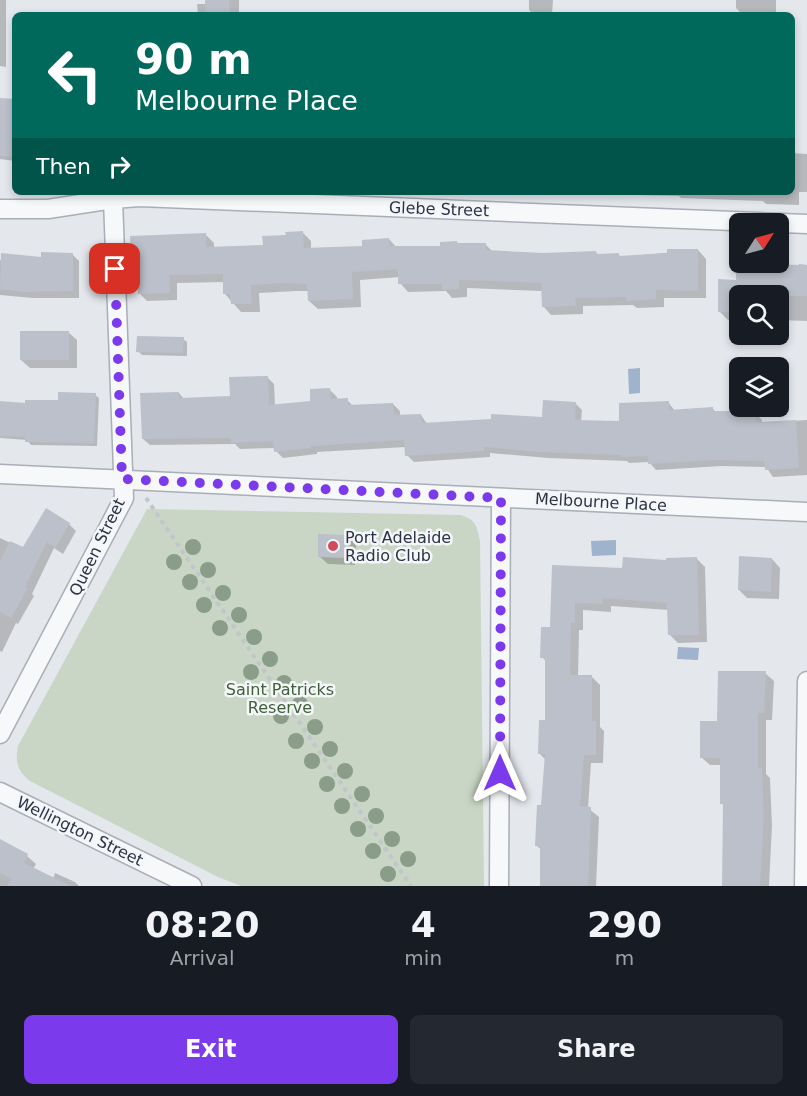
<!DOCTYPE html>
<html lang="en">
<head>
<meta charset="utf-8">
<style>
	:root { --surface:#171b24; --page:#242831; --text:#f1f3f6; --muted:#9ea1a6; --accent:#7c3aed }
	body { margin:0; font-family:"DejaVu Sans",sans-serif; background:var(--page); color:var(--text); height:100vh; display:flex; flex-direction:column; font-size:22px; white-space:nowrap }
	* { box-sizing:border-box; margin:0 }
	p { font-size:20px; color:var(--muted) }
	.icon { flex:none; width:33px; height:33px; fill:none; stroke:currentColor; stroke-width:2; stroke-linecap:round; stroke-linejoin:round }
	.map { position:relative; height:886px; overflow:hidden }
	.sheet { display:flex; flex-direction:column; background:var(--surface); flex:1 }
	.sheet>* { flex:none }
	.guide { position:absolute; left:12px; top:12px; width:783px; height:183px; border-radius:9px; box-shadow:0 3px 9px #0003; background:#00695c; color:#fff; overflow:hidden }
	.needle { width:39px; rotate:54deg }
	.buttons { position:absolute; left:729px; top:213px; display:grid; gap:12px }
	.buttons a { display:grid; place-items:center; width:60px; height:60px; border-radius:9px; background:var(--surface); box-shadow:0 3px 9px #0003; font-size:30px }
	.pin { position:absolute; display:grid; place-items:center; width:51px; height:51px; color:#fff; margin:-26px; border-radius:12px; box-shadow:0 3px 9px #0006 }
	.me { position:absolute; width:66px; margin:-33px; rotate:0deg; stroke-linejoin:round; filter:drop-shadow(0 0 4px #0008) }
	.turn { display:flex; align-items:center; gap:21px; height:126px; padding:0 24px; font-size:27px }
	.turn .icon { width:78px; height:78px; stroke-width:2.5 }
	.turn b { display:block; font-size:42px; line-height:51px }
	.then { display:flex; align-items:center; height:57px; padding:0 24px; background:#0003; gap:12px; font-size:22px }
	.eta { display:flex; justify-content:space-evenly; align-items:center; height:102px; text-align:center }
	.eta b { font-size:36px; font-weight:600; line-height:42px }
	.button { display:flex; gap:12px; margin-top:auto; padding:12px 24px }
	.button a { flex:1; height:69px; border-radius:9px; background:var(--accent); color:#fff; font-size:24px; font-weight:600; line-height:69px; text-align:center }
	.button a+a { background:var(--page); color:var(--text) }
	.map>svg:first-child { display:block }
	.green { fill:#c9d6c5 }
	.water { fill:#9fb4cc }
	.shadow { fill:#0003 }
	.building { fill:#bbc0ca }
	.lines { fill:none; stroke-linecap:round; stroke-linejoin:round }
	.street-casing { stroke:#a9aeb7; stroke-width:21 }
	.path { stroke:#c2c5cb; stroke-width:4; stroke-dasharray:4.5 4.5; stroke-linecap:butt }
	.street { stroke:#f7f8fa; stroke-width:18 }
	.tree { fill:#899d89 }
	.route { stroke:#7c3aed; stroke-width:10; stroke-dasharray:0 18 }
	.poi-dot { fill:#d1495b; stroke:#f4f6f9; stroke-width:2 }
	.labels { text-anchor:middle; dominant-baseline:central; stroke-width:5; stroke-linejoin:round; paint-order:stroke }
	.street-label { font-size:16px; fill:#2b3445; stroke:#f4f6f9 }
	.poi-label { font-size:16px; fill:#2b3445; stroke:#f4f6f9; text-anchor:start }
	.park-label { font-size:16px; fill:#3f6138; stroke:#f4f6f9 }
</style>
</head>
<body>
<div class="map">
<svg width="807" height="886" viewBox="0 0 807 886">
	<rect width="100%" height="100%" fill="#e4e7ec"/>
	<!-- green -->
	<path class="green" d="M147,509L461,515C476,520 477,526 480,541L484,886H241L218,877L30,781C17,771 15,761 18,746Z"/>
	<!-- water -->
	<path class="water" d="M640,368V393L629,394L628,369Z
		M616,540V555L592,556L591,541Z
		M678,647L699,648L698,660L677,659Z"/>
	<!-- shadow -->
	<path class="shadow" d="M0,0H6V67L0,66Z
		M207,0H239V15H198L197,4H207Z
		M529,0H553L552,15H534L529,10Z
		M736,0H776V15H743L736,8Z
		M0,99L15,101V161L0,159Z
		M792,153L807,154V192H799V205L766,204L763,201L681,198L679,196L593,194L592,192H792Z
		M303,233L311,241V250L363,248L389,239L397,248H442L457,242L459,244H485L493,252L543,255L596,252L598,255H619L621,257L698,250L706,259V298H664V307L637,308L633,305L583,306V314L551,315L543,306L542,291L467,288V297L452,298L446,291L408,292L400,283V277L360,280L361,307L318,309L309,301V291H296L259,293L260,312H241L225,294V282L177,283V300L147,301L139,293L138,273L133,268L205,234L214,243V248L264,246Z
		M72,254L79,261V298H33L0,295V260L42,259Z
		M799,264L807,265V321L778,320V296H740V320H728L719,311L738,281L756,275L799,266Z
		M68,332L77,340V368H30L21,360Z
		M183,339L187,342V356L142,355L138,351Z
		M267,377L274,384L275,406L311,402L330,390L337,397V400H347L353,406L393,404L400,411V416L421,415L427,424L543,419L575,403L582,410L581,422L621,423L668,402L675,411L713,409L716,412L755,413L762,420V423L807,420V475L773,477L766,467L722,466L656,470L649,462L629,463L627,461L548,458L490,453V457L414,462L407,455L406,447L317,452V454L283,458L276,451V448L240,449L235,444L150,445L143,439L179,393L184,399L231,397Z
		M95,395L99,398L97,446L31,445L27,440L0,438V403L27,404L59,401Z
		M47,510L69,524L76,531L63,554L54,548L32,594L34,596L18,624L16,623L2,652L0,651V538L23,549Z
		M347,536L356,545L355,565L328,564L319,556Z
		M697,559L705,567L707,642L678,643L670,635L669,610L611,606V612L583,610V630H579L578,677H592L600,685V727L604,731L603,763H591L588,808L599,817L596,886H542V850L537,846L543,806L546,760L540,754L546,722L547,662L542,657L552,629L554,567L624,569Z
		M772,559L780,568L779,599L747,598L739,590Z
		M765,673L774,681L772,720H766V774L770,778L772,826L769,886H723L724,806L722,804L721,765H710L701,757L718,722Z
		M0,841L27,856L36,864L33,869L53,879L55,873L75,882L79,886H0Z"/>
	<!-- building -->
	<path class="building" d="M205,0H229L230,15H205Z
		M0,98L15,99V157L0,156Z
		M303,231L304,248L362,246V240L389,238L390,246H440V242L457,241V243H486V250L543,253L596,251V254L619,253V256L667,253V249H698V291L656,290V299L627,301L626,297L575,298L576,306L542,307L541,283L459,280V289L442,290V284H398V269L352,272L353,299L308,301L307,284L287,283L251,285L252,304H231L230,294H223V274L169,275L170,293L138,294L137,268H132L130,236L206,233V247L263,245L262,236L286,235L285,232Z
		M41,252L73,253V291L25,292L0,289L1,253L41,257Z
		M755,264L807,265V296H740V312H718V279L736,280V273H755Z
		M20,331H69V360H20Z
		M137,336L184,337L183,353L136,352Z
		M268,376L269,405L310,401V389L330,388L331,399L348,398V405L393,403L394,415L421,414L422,423L491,419V414L542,417L543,400L576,402L575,420L619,421V403L669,401V410L713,407V411H756V422L796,420L799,468L765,470L764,461L714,460L648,464V456L621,457V455L540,452L484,447V451L405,456L404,440L311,446V448L274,452L273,441L231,443V438L142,439L140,393L179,392V398L230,396L229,377Z
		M58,392L96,393L94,443L25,442V437L0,436V401L25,403V400H58Z
		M46,508L70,523L55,548L47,542L25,587L28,588L11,618L0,612V561L10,541L23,547Z
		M318,534L348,535L347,558L318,557Z
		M739,556L772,558L771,592L738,590Z
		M623,557L666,560V558L697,557L699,635H668L667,603L603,598V604L575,603V623H571L570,675H592V721H596V755H584L580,806L591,807L588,886H540V846H535L537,805H541L545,754H538L539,720H545V658H540L541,627H550L552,565L622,568Z
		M718,671H766L764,713H758V768H762L764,817L760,886H722L723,804H720V758H700V721H717Z
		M0,839L28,854L24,863L71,886H7L12,879L0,873Z"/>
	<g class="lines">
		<!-- street casing -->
		<g class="street-casing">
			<path id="street" d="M0,209H48L113,199L140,197L807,224
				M0,474L807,512
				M0,734L124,498L113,199
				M0,792L192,886
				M499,886L501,498
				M804,886L807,681"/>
		</g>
		<!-- path -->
		<path class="path" d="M146,498L411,886"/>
		<!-- street -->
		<use href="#street" class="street"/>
	</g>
	<!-- trees -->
	<g class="tree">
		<circle cx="193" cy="547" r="8"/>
		<circle cx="174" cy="562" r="8"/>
		<circle cx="208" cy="570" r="8"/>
		<circle cx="190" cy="582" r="8"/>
		<circle cx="223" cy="593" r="8"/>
		<circle cx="204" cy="605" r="8"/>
		<circle cx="239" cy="615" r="8"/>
		<circle cx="220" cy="628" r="8"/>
		<circle cx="254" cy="637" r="8"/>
		<circle cx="270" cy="659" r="8"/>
		<circle cx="251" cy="672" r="8"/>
		<circle cx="284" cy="683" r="8"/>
		<circle cx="300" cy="704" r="8"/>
		<circle cx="281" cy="716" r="8"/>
		<circle cx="315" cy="727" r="8"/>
		<circle cx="296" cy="741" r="8"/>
		<circle cx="330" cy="749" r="8"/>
		<circle cx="312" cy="761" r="8"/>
		<circle cx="345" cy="771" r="8"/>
		<circle cx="327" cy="784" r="8"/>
		<circle cx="362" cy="794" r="8"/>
		<circle cx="342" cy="806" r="8"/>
		<circle cx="376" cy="816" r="8"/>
		<circle cx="358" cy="829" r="8"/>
		<circle cx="392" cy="839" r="8"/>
		<circle cx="373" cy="851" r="8"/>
		<circle cx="408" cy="859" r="8"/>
		<circle cx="388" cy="874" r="8"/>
	</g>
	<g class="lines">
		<!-- route -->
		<path class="route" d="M115,269L122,479L501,498L500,773"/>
	</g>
	<!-- markers -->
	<circle class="poi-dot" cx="333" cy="546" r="6"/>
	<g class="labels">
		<!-- street labels -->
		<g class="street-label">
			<text transform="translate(439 209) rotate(2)">Glebe Street</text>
			<text transform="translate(601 502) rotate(3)">Melbourne Place</text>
			<text transform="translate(97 547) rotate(-64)">Queen Street</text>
			<text transform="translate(80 831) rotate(26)">Wellington Street</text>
		</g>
		<!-- poi labels -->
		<g class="poi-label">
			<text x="345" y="537">Port Adelaide<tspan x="345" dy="18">Radio Club</tspan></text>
		</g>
		<!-- park labels -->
		<g class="park-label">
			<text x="280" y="689">Saint Patricks<tspan x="280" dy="18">Reserve</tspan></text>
		</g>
	</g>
</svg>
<div class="buttons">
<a><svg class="needle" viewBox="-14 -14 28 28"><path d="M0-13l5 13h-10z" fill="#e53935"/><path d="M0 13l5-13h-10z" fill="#9ea1a6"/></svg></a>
<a><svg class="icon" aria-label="search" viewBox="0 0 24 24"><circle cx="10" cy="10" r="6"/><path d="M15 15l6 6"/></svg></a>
<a><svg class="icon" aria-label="layers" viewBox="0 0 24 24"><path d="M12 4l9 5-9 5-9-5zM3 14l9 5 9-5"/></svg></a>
</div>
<div class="pin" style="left:115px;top:269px;background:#d93025"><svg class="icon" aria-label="arrive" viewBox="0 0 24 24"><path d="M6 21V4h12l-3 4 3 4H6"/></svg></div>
<svg class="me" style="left:500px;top:773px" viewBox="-20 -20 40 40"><path d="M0-17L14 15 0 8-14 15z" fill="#7c3aed" stroke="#fff" stroke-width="4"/></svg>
<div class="guide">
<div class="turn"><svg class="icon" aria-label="left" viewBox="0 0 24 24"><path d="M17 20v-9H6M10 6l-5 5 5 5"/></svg><div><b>90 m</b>Melbourne Place</div></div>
<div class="then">Then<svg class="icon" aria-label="right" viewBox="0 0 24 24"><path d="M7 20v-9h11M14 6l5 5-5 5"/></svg></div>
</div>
</div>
<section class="sheet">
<div class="eta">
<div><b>08:20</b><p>Arrival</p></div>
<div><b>4</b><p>min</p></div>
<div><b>290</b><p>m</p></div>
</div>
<div class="button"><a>Exit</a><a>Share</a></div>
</section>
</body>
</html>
